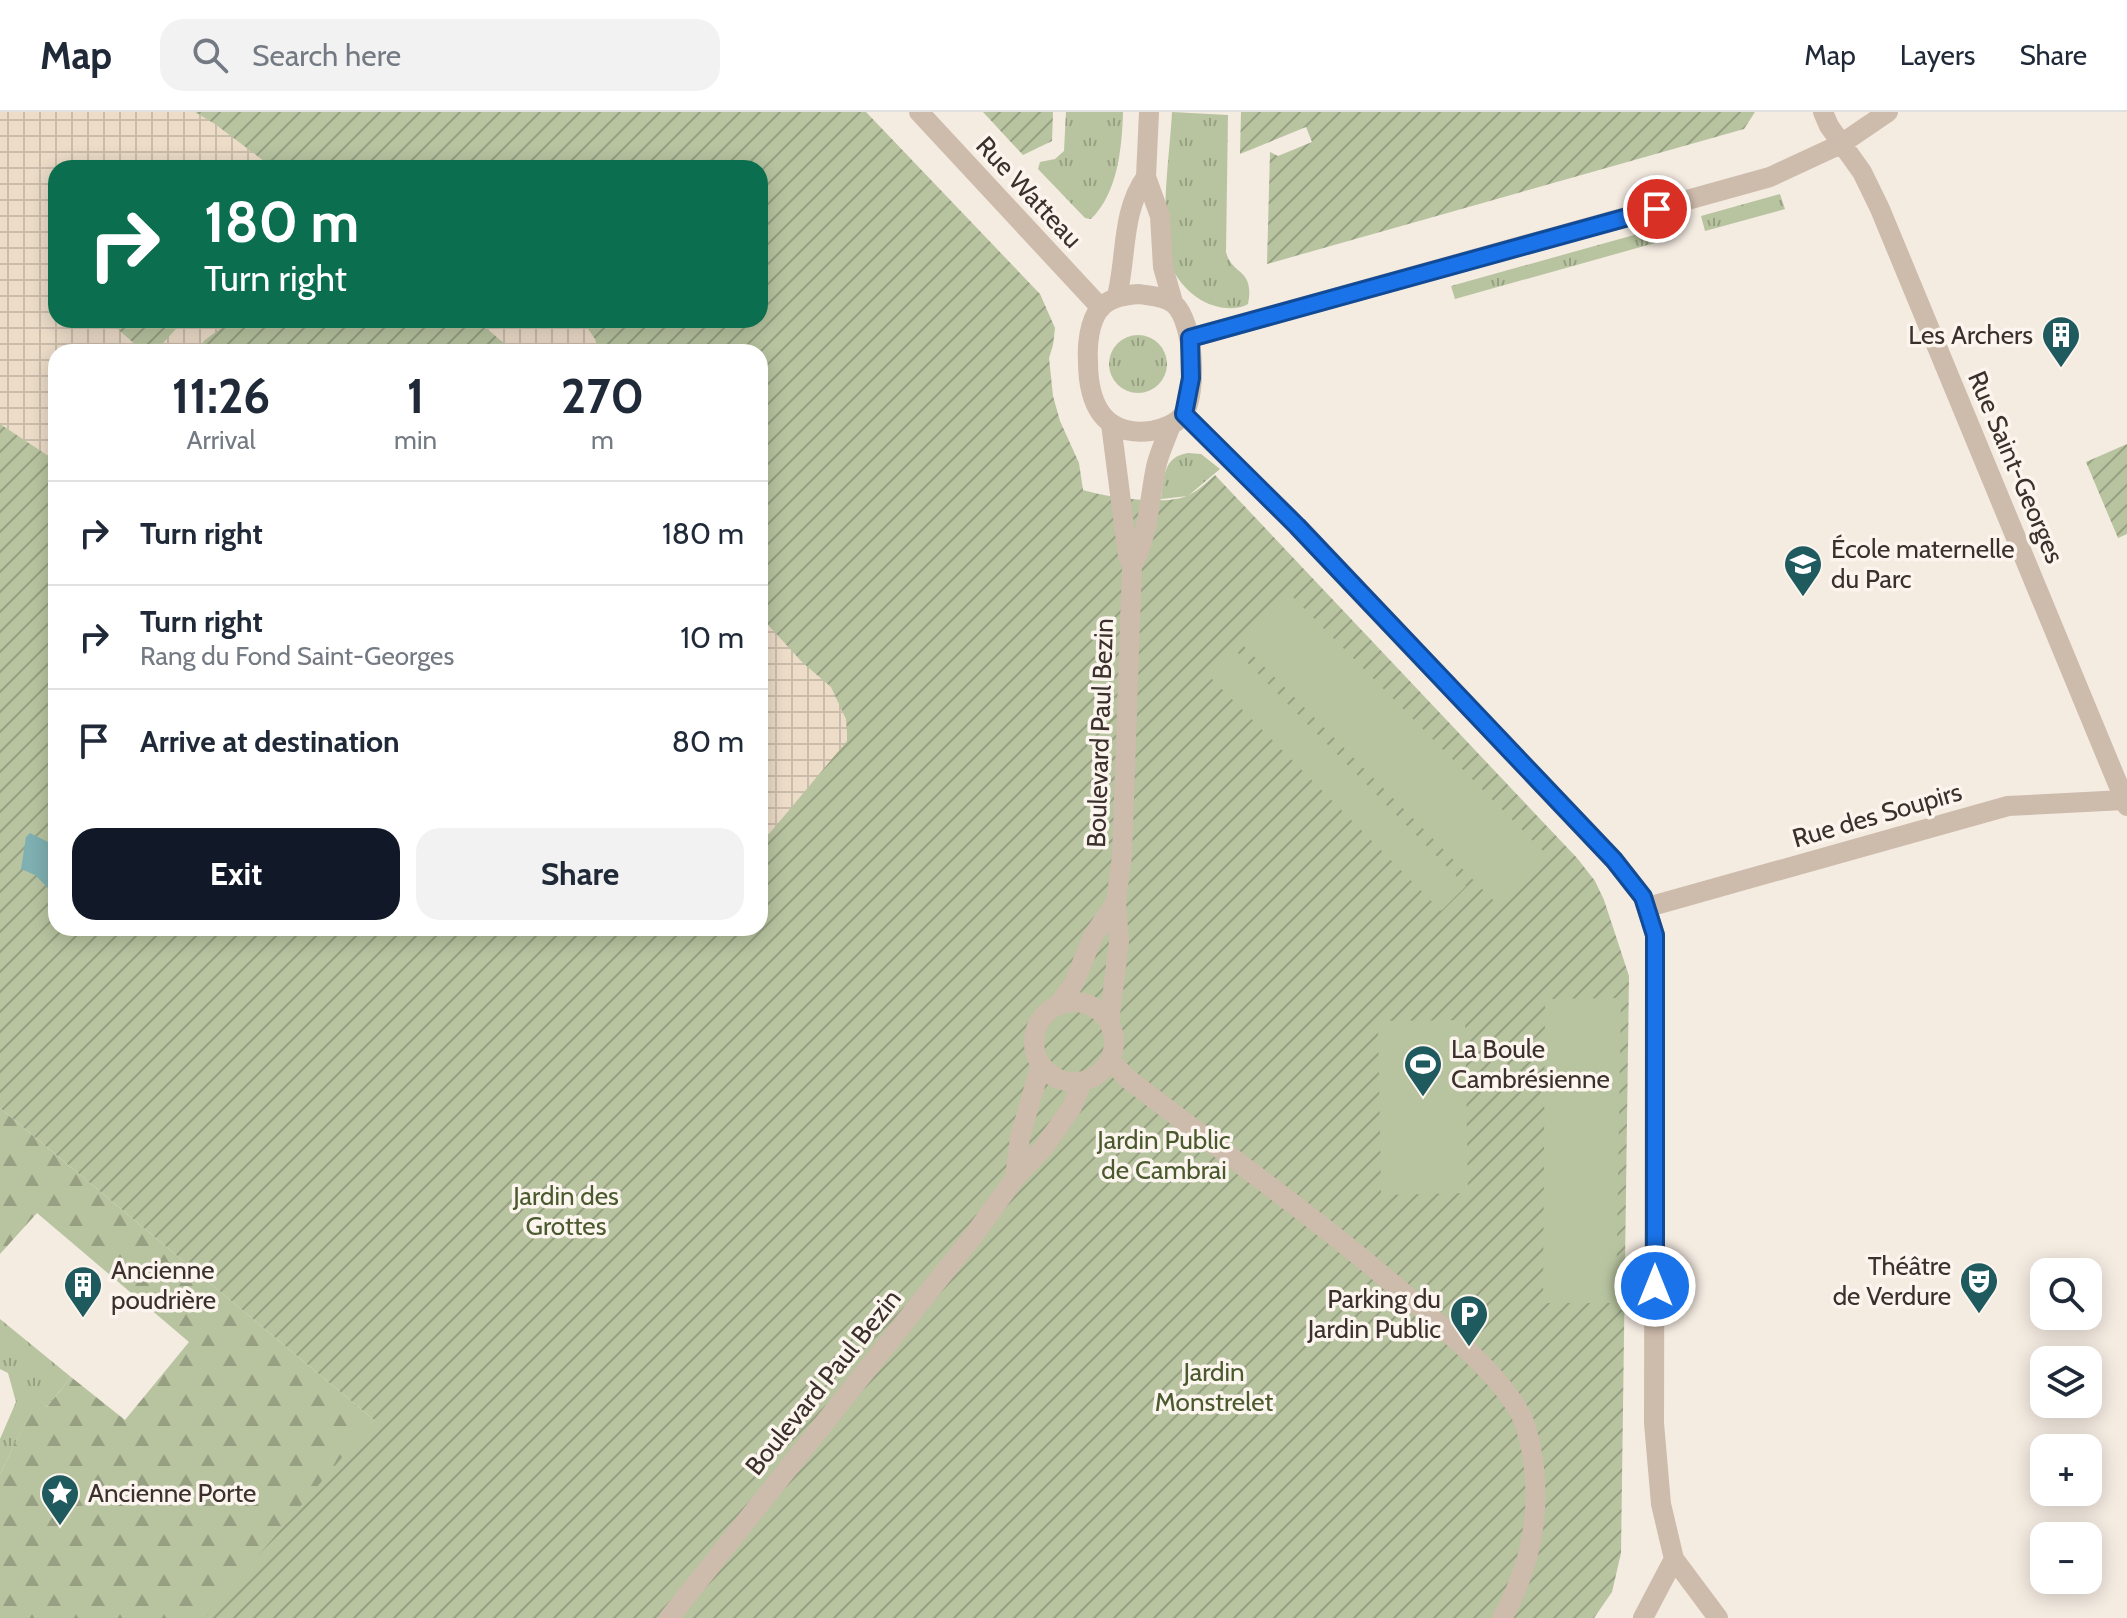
<!DOCTYPE html>
<html lang="en">
<head>
<meta charset="utf-8">
<style>
	:root { --surface:#fff; --page:#f2f2f3; --text:#1f2937; --muted:#747a83; --line:#e0e1e3; --accent:#111827 }
	body { margin:0; font-family:Cabin,sans-serif; background:var(--page); color:var(--text); height:100vh; display:flex; flex-direction:column; font-size:30px; white-space:nowrap }
	* { box-sizing:border-box; margin:0 }
	p { font-size:26px; color:var(--muted) }
	.icon { flex:none; width:44px; height:44px; fill:none; stroke:currentColor; stroke-width:2; stroke-linecap:round; stroke-linejoin:round }
	.map { position:relative; flex:1; overflow:hidden }
	.details { position:absolute; left:48px; top:232px; width:720px; height:592px; display:flex; flex-direction:column; background:var(--surface); border-radius:24px; box-shadow:0 4px 20px #0003 }
	.details>* { flex:none }
	.hud { position:absolute; left:48px; top:48px; width:720px; height:168px; border-radius:24px; box-shadow:0 4px 20px #0003; background:#0b6e4f; color:#fff; overflow:hidden }
	.fabs { position:absolute; left:2030px; top:1146px; display:grid; gap:16px }
	.fabs a { display:grid; place-items:center; width:72px; height:72px; border-radius:16px; background:var(--surface); box-shadow:0 4px 20px #0003; font-size:40px }
	.pin { position:absolute; display:grid; place-items:center; width:68px; height:68px; color:#fff; margin:-34px; border:4px solid #fff; border-radius:50%; box-shadow:0 2px 8px #0007 }
	.me { position:absolute; width:88px; margin:-44px; rotate:0deg; stroke-linejoin:round; filter:drop-shadow(0 0 6px #0008) }
	.turn { display:flex; align-items:center; gap:28px; height:168px; padding:0 24px; font-size:36px }
	.turn .icon { width:104px; height:104px; stroke-width:2.5 }
	.turn b { display:block; font-size:56px; line-height:68px }
	.eta { display:flex; justify-content:space-evenly; align-items:center; height:136px; text-align:center }
	.eta b { font-size:48px; font-weight:800; line-height:56px }
	.cta { display:flex; gap:16px; margin-top:auto; padding:16px 24px }
	.cta a { flex:1; height:92px; border-radius:24px; background:var(--accent); color:#fff; font-size:32px; font-weight:800; line-height:92px; text-align:center }
	.cta a+a { background:var(--page); color:var(--text) }
	ul { padding:0; list-style:none }
	li { display:flex; align-items:center; gap:24px; height:104px; padding:0 24px; border-top:2px solid var(--line) }
	li div { flex:1 }
	li b { display:block; font-size:30px }
	li em { font-style:normal }
	header { display:flex; align-items:center; gap:48px; box-sizing:border-box; height:112px; padding:0 40px; background:var(--surface); border-bottom:2px solid var(--line) }
	header strong { font-size:38px }
	nav { display:flex; gap:44px; margin-inline-start:auto; font-size:28px }
	.search { width:560px; height:72px; background:var(--page); display:flex; align-items:center; gap:20px; box-sizing:border-box; padding:0 28px; border-radius:24px; color:var(--muted); font-size:30px }
	.map>svg:first-child { display:block }
	.grass { fill:url(#grass-tufts) }
	.forest { fill:url(#forest-firs) }
	.garden { fill:url(#garden-furrows); fill-rule:evenodd }
	.pitch { fill:#b8c4a0 }
	.plaza { fill:url(#plaza-grid) }
	.water { fill:#7fb0b2 }
	.lines { fill:none; stroke-linecap:round; stroke-linejoin:round }
	.street { stroke:#cdbbac; stroke-width:20 }
	.route-casing { stroke:#114b97; stroke-width:20 }
	.route { stroke:#1a73e8; stroke-width:14 }
	.labels { text-anchor:middle; dominant-baseline:central; stroke-width:7; stroke-linejoin:round; paint-order:stroke }
	.street-label { font-size:26px; fill:#3b302b; stroke:#fbf5ee }
	.poi-label { font-size:26px; fill:#3b302b; stroke:#fbf5ee; text-anchor:start }
	.park-label { font-size:26px; fill:#4a5a2e; stroke:#fbf5ee }
</style>
</head>
<body>
<header>
<strong>Map</strong>
<div class="search"><svg class="icon" aria-label="search" viewBox="0 0 24 24"><circle cx="10" cy="10" r="6"/><path d="M15 15l6 6"/></svg>Search here</div>
<nav><a>Map</a><a>Layers</a><a>Share</a></nav>
</header>
<div class="map">
<svg width="2127" height="1506" viewBox="0 0 2127 1506">
	<defs>
		<pattern id="grass-tufts" width="24" height="20" patternUnits="userSpaceOnUse" patternTransform="scale(2)"><rect width="24" height="20" fill="#b8c4a0"/><path d="M3 7l-1-3M5 7V3M7 7l1-3M15 17l-1-3M17 17v-4M19 17l1-3" fill="none" stroke="#97a083"/></pattern>
		<pattern id="forest-firs" width="22" height="20" patternUnits="userSpaceOnUse" patternTransform="scale(2)"><rect width="22" height="20" fill="#b8c4a0"/><path d="M5 1l3.5 6h-7zM16 11l3.5 6h-7z" fill="#97a083"/></pattern>
		<pattern id="garden-furrows" width="10" height="10" patternUnits="userSpaceOnUse" patternTransform="scale(2)"><rect width="10" height="10" fill="#b8c4a0"/><path d="M-1 1l2-2M0 10L10 0M9 11l2-2" fill="none" stroke="#97a083"/></pattern>
		<pattern id="plaza-grid" width="8" height="8" patternUnits="userSpaceOnUse" patternTransform="scale(2)"><rect width="8" height="8" fill="#ecdcc8"/><path d="M0 4h8M4 0v8" fill="none" stroke="#cbbdac"/></pattern>
	</defs>
	<rect width="100%" height="100%" fill="#f4ebe1"/>
	<!-- grass -->
	<path class="grass" d="M1066,0H1123C1122,35 1118,81 1091,107L1085,106L1038,57L1040,50L1055,47L1064,39Z
		M1172,0L1228,3L1226,140C1232,164 1255,156 1248,192C1238,198 1223,197 1212,193C1196,188 1178,171 1172,155C1158,117 1170,42 1172,0Z
		M1780,82L1785,97L1705,119L1701,104Z
		M1652,118L1655,131L1455,187L1451,174Z
		M1109 252a29 29 0 1 1 58 0a29 29 0 1 1-58 0Z
		M1188,341L1201,342L1220,357L1188,384L1161,387C1164,365 1163,345 1188,341Z
		M0,1207L71,1265L47,1295L37,1287L0,1362V1327L16,1290L8,1261L0,1257Z"/>
	<!-- forest -->
	<path class="forest" d="M0,996L374,1308L233,1506H0V1362L37,1286L47,1295L71,1265L125,1308L189,1230L37,1101L0,1142Z"/>
	<!-- garden -->
	<path class="garden" d="M0,0H866L1040,182L1055,216L1053,233L1049,246L1053,284L1060,309L1079,351L1083,378C1105,385 1163,393 1184,385C1196,381 1206,371 1215,363L1577,746L1595,769L1604,788L1629,864L1621,1441L1612,1480L1594,1506H205L374,1308L0,996ZM56,56H760V208H56ZM56,240H760V816H56Z
		M983,0H1053L1052,29L1023,43Z
		M1241,0H1755L1744,17L1267,152L1270,40L1278,44L1312,30L1306,15L1240,42Z
		M2127,332V422L2118,426L2086,350Z"/>
	<!-- pitch -->
	<path class="pitch" d="M1288,480L1545,741L1532,754L1534,758L1515,777L1511,774L1495,790L1238,528Z
		M1232,535L1466,774L1441,799L1206,561Z
		M1621,886L1616,1191H1543L1545,887Z
		M1465,908L1468,1081L1381,1083L1378,909Z"/>
	<!-- plaza -->
	<path class="plaza" d="M0,0H195L215,12L273,56H56V208H117L113,213L144,240H56V349L0,312Z
		M184,208H232L205,228L195,240H155Z
		M477,208H582L595,227L599,240H514Z
		M760,504L802,550L831,575L846,607L847,621V629L769,722L760,719Z"/>
	<!-- water -->
	<path class="water" d="M30,721L56,734V784L35,763L21,757L26,725Z"/>
	<g class="lines">
		<!-- street -->
		<path class="street" d="M919,0L1101,196
			M1149,0L1146,65L1160,104L1163,155L1173,190
			M1823,0L1829,14L1862,60L1880,97L2127,694
			M1139,182C1150,184 1165,184 1174,192C1194,209 1198,282 1183,303C1176,312 1162,317 1151,319C1103,325 1088,291 1088,249C1087,233 1089,210 1100,196C1111,185 1125,183 1139,182Z
			M1117,184C1127,144 1121,100 1146,65
			M1190,226L1770,65L1841,32L1888,0
			M1184,302L1297,414L1614,748L1643,785L1655,823L1654,1311L1661,1392L1674,1447L1718,1506
			M1132,454C1149,423 1149,388 1156,355C1159,341 1166,327 1171,313
			M1648,795L2008,694L2124,688
			M1034 930a40 40 0 1 1 80 0a40 40 0 1 1-80 0Z
			M1058,894L1074,871L1093,824L1116,790L1122,744L1132,454L1128,444L1111,312
			M1109,911L1119,830L1116,790
			M1110,948L1127,966C1230,1046 1337,1120 1433,1207C1463,1234 1500,1265 1520,1301C1526,1311 1528,1324 1531,1336C1542,1395 1532,1453 1502,1506
			M1015,1066L1020,1025L1041,952
			M669,1506L974,1123L1015,1066L1044,1035L1072,995L1082,970
			M1643,1506L1674,1447"/>
	</g>
	<g class="lines">
		<!-- route casing -->
		<g class="route-casing">
			<path id="route" d="M1655,1174V823L1643,785L1614,748L1297,414L1184,302L1191,266L1190,226L1657,97"/>
		</g>
		<!-- route -->
		<use href="#route" class="route"/>
	</g>
	<!-- icons -->
	<defs>
		<g id="building-pin" transform="scale(2)"><path d="M0 17L-7.5 6A9.5 9.5 0 1 1 7.5 6Z" fill="#1f5a5e" stroke="#fbf5ee"/><path d="M-4-6H4V6H1V3H-1V6H-4ZM-2.5-4.3h1.7v1.8h-1.7ZM.8-4.3h1.7v1.8H.8ZM-2.5-1h1.7V.8h-1.7ZM.8-1h1.7V.8H.8Z" fill="#fff"/></g>
		<g id="school-pin" transform="scale(2)"><path d="M0 17L-7.5 6A9.5 9.5 0 1 1 7.5 6Z" fill="#1f5a5e" stroke="#fbf5ee"/><path d="M0-5L7-2L0 1L-7-2ZM-4 1L0 2.5L4 1V4Q0 6-4 4Z" fill="#fff"/></g>
		<g id="stadium-pin" transform="scale(2)"><path d="M0 17L-7.5 6A9.5 9.5 0 1 1 7.5 6Z" fill="#1f5a5e" stroke="#fbf5ee"/><path d="M0-5a6.5 5 0 1 0 0 10a6.5 5 0 1 0 0-10ZM-3.5-1.8h7v3.6h-7Z" fill="#fff"/></g>
		<g id="theatre-pin" transform="scale(2)"><path d="M0 17L-7.5 6A9.5 9.5 0 1 1 7.5 6Z" fill="#1f5a5e" stroke="#fbf5ee"/><path d="M-5-5.5Q0-4 5-5.5V0Q5 5 0 6Q-5 5-5 0ZM-3.3-2.5H-1v1.5H-3.3ZM1-2.5H3.3v1.5H1ZM-2.8 1Q0 5.5 2.8 1Z" fill="#fff"/></g>
		<g id="parking-pin" transform="scale(2)"><path d="M0 17L-7.5 6A9.5 9.5 0 1 1 7.5 6Z" fill="#1f5a5e" stroke="#fbf5ee"/><path d="M-3.5-5.5H1a3.5 3.5 0 0 1 0 7H-1V5.5H-3.5ZM-1-3.4V-.6H.8a1.4 1.4 0 0 0 0-2.8Z" fill="#fff"/></g>
		<g id="sight-pin" transform="scale(2)"><path d="M0 17L-7.5 6A9.5 9.5 0 1 1 7.5 6Z" fill="#1f5a5e" stroke="#fbf5ee"/><path d="M0-6L1.8-2.2L6-1.7L2.9 1.2L3.7 5.4L0 3.3L-3.7 5.4L-2.9 1.2L-6-1.7L-1.8-2.2Z" fill="#fff"/></g>
	</defs>
	<g fill-rule="evenodd">
		<use href="#building-pin" x="2061" y="223"/>
		<use href="#school-pin" x="1803" y="452"/>
		<use href="#stadium-pin" x="1423" y="952"/>
		<use href="#theatre-pin" x="1979" y="1169"/>
		<use href="#building-pin" x="83" y="1173"/>
		<use href="#parking-pin" x="1469" y="1202"/>
		<use href="#sight-pin" x="60" y="1381"/>
	</g>
	<g class="labels">
		<!-- street labels -->
		<g class="street-label">
			<text transform="translate(1029 80) rotate(47)">Rue Watteau</text>
			<text transform="translate(2016 355) rotate(67)">Rue Saint-Georges</text>
			<text transform="translate(1100 621) rotate(-88)">Boulevard Paul Bezin</text>
			<text transform="translate(1877 703) rotate(-16)">Rue des Soupirs</text>
			<text transform="translate(823 1270) rotate(-51)">Boulevard Paul Bezin</text>
		</g>
		<!-- poi labels -->
		<g class="poi-label">
			<text x="2033" y="223" text-anchor="end">Les Archers</text>
			<text x="1831" y="437">École maternelle<tspan x="1831" dy="30">du Parc</tspan></text>
			<text x="1451" y="937">La Boule<tspan x="1451" dy="30">Cambrésienne</tspan></text>
			<text x="1951" y="1154" text-anchor="end">Théâtre<tspan x="1951" dy="30">de Verdure</tspan></text>
			<text x="111" y="1158">Ancienne<tspan x="111" dy="30">poudrière</tspan></text>
			<text x="1441" y="1187" text-anchor="end">Parking du<tspan x="1441" dy="30">Jardin Public</tspan></text>
			<text x="88" y="1381">Ancienne Porte</text>
		</g>
		<!-- park labels -->
		<g class="park-label">
			<text x="1164" y="1028">Jardin Public<tspan x="1164" dy="30">de Cambrai</tspan></text>
			<text x="566" y="1084">Jardin des<tspan x="566" dy="30">Grottes</tspan></text>
			<text x="1214" y="1260">Jardin<tspan x="1214" dy="30">Monstrelet</tspan></text>
		</g>
	</g>
</svg>
<div class="fabs">
<a><svg class="icon" aria-label="search" viewBox="0 0 24 24"><circle cx="10" cy="10" r="6"/><path d="M15 15l6 6"/></svg></a>
<a><svg class="icon" aria-label="layers" viewBox="0 0 24 24"><path d="M12 4l9 5-9 5-9-5zM3 14l9 5 9-5"/></svg></a>
<a>+</a>
<a>−</a>
</div>
<div class="pin" style="left:1657px;top:97px;background:#d93025"><svg class="icon" aria-label="arrive" viewBox="0 0 24 24"><path d="M6 21V4h12l-3 4 3 4H6"/></svg></div>
<svg class="me" style="left:1655px;top:1174px" viewBox="-20 -20 40 40"><circle r="17" fill="#1a73e8" stroke="#fff" stroke-width="3"/><path d="M0-11L8 9 0 5-8 9z" fill="#fff"/></svg>
<div class="hud">
<div class="turn"><svg class="icon" aria-label="right" viewBox="0 0 24 24"><path d="M7 20v-9h11M14 6l5 5-5 5"/></svg><div><b>180 m</b>Turn right</div></div>
</div>
<section class="details">
<div class="eta">
<div><b>11:26</b><p>Arrival</p></div>
<div><b>1</b><p>min</p></div>
<div><b>270</b><p>m</p></div>
</div>
<ul>
<li><svg class="icon" aria-label="right" viewBox="0 0 24 24"><path d="M7 20v-9h11M14 6l5 5-5 5"/></svg><div><b>Turn right</b></div><em>180 m</em></li>
<li><svg class="icon" aria-label="right" viewBox="0 0 24 24"><path d="M7 20v-9h11M14 6l5 5-5 5"/></svg><div><b>Turn right</b><p>Rang du Fond Saint-Georges</p></div><em>10 m</em></li>
<li><svg class="icon" aria-label="arrive" viewBox="0 0 24 24"><path d="M6 21V4h12l-3 4 3 4H6"/></svg><div><b>Arrive at destination</b></div><em>80 m</em></li>
</ul>
<div class="cta"><a>Exit</a><a>Share</a></div>
</section>
</div>
</body>
</html>
